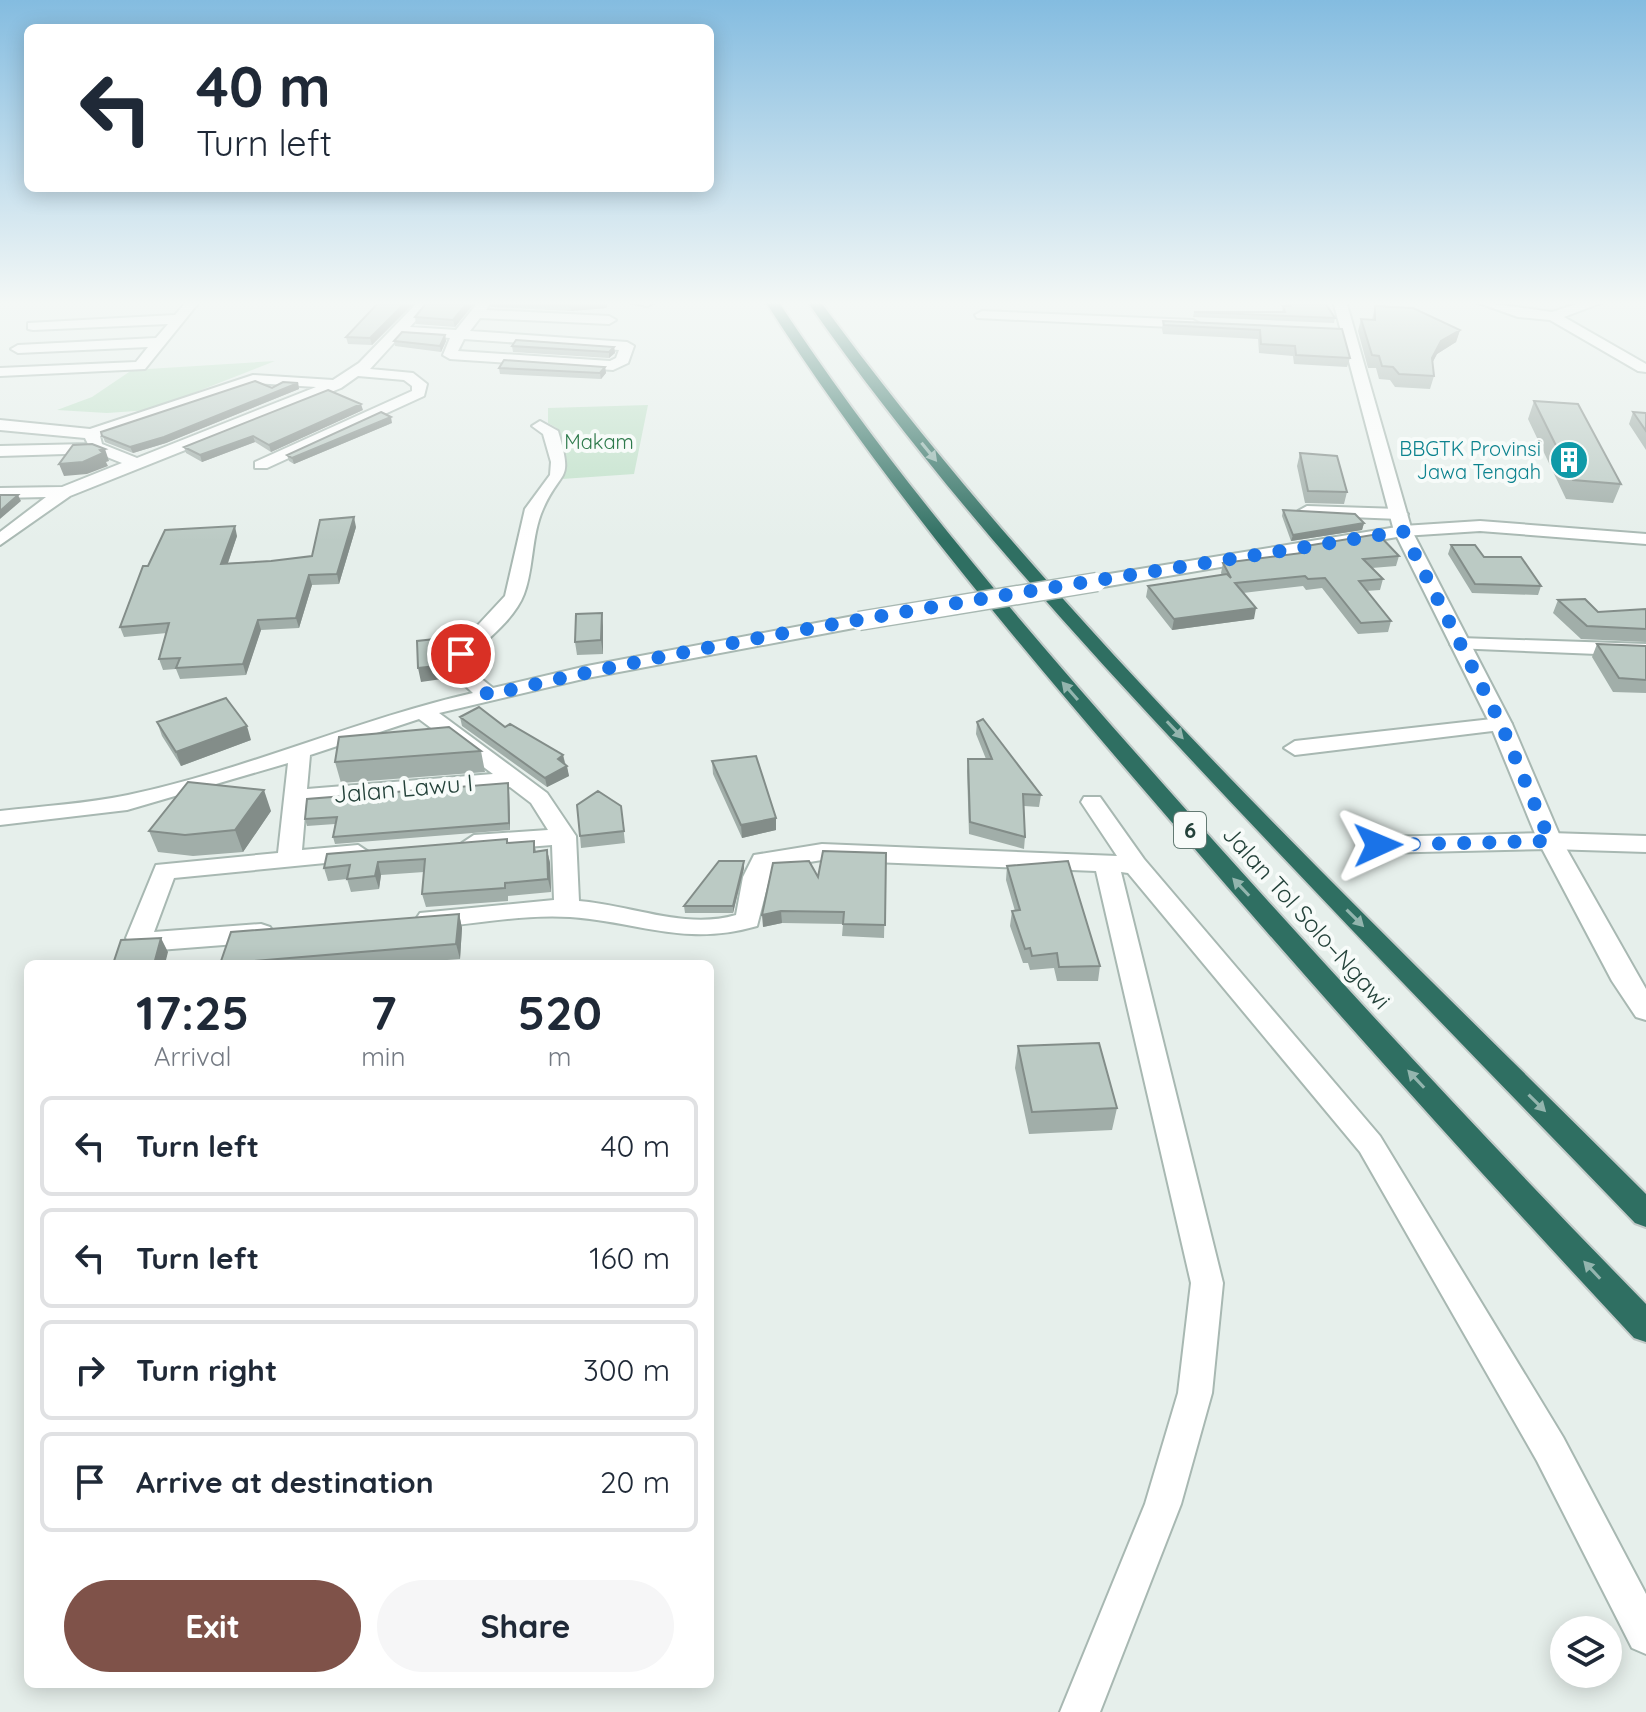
<!DOCTYPE html>
<html lang="en">
<head>
<meta charset="utf-8">
<style>
	:root { --surface:#fff; --page:#f6f6f7; --text:#1f2937; --muted:#747a83; --line:#e0e1e3; --accent:#7f5249 }
	body { margin:0; font-family:Quicksand,sans-serif; background:var(--page); color:var(--text); height:100vh; display:flex; flex-direction:column; font-size:30px; white-space:nowrap }
	* { box-sizing:border-box; margin:0 }
	p { font-size:26px; color:var(--muted) }
	.icon { flex:none; width:44px; height:44px; fill:none; stroke:currentColor; stroke-width:2; stroke-linecap:round; stroke-linejoin:round }
	.map { position:relative; flex:1; overflow:hidden }
	.side { position:absolute; left:24px; top:960px; width:690px; height:728px; display:flex; flex-direction:column; background:var(--surface); border-radius:12px; box-shadow:0 4px 20px #0003 }
	.side>* { flex:none }
	.top-card { position:absolute; left:24px; top:24px; width:690px; height:168px; border-radius:12px; box-shadow:0 4px 20px #0003; background:#fff; color:var(--text); overflow:hidden }
	.buttons { position:absolute; left:1550px; top:1616px; display:grid; gap:16px }
	.buttons a { display:grid; place-items:center; width:72px; height:72px; border-radius:50%; background:var(--surface); box-shadow:0 4px 20px #0003; font-size:40px }
	.pin { position:absolute; display:grid; place-items:center; width:68px; height:68px; color:#fff; margin:-34px; border:4px solid #fff; border-radius:50%; box-shadow:0 2px 8px #0007 }
	.me { position:absolute; width:88px; margin:-44px; rotate:89deg; stroke-linejoin:round; filter:drop-shadow(0 0 6px #0008) }
	.turn { display:flex; align-items:center; gap:28px; height:168px; padding:0 40px; font-size:36px }
	.turn .icon { width:104px; height:104px; stroke-width:2.5 }
	.turn b { display:block; font-size:56px; line-height:68px }
	.eta { display:flex; justify-content:space-evenly; align-items:center; height:136px; text-align:center }
	.eta b { font-size:48px; font-weight:700; line-height:56px }
	.button { display:flex; gap:16px; margin-top:auto; padding:16px 40px }
	.button a { flex:1; height:92px; border-radius:48px; background:var(--accent); color:#fff; font-size:32px; font-weight:700; line-height:92px; text-align:center }
	.button a+a { background:var(--page); color:var(--text) }
	ul { padding:0; list-style:none }
	li { display:flex; align-items:center; gap:24px; height:100px; margin:0 16px 12px; padding:0 24px; border:4px solid var(--line); border-radius:12px }
	li div { flex:1 }
	li b { display:block; font-size:30px }
	li em { font-style:normal }
	.map>svg:first-child { display:block }
	.green { fill:#bfe0c8 }
	.lines { fill:none; stroke-linecap:round; stroke-linejoin:round }
	.minor-casing { stroke:#a8b8b2; stroke-width:4 }
	.tertiary-casing { stroke:#a8b8b2; stroke-width:4 }
	.motorway-casing { stroke:#c2cac8; stroke-width:4 }
	.minor { fill:#fff; fill-rule:evenodd }
	.tertiary { fill:#fff; fill-rule:evenodd }
	.motorway { fill:#2f6f62; fill-rule:evenodd }
	.minor-bridge-casing { stroke:#a8b8b2; stroke-width:21; stroke-linecap:butt }
	.minor-bridge { stroke:#fff; stroke-width:18 }
	.wall { fill:#a1aea9 }
	.shaded-wall { fill:#838d89 }
	.building { fill:#bbcac4; stroke:#838d89; stroke-width:2 }
	.oneway { fill:#93b5ae }
	.route { stroke:#1a73e8; stroke-width:14; stroke-dasharray:0 25.2 }
	.labels { text-anchor:middle; dominant-baseline:central; stroke-width:8; stroke-linejoin:round; paint-order:stroke }
	.far-park-label { font-size:20px; fill:#2d7a4b; stroke:#f7fbf9 }
	.far-culture-label { font-size:20px; fill:#0d838f; stroke:#f7fbf9; text-anchor:end }
	.shield { fill:#f7fbf9; stroke:#637a73; stroke-width:2 }
	.shield-label { font-size:22px; font-weight:bold; fill:#24423a }
	.street-label { font-size:24px; fill:#24423a; stroke:#f7fbf9 }
</style>
</head>
<body>
<div class="map">
<svg width="1646" height="1712" viewBox="0 0 1646 1712">
	<rect width="100%" height="100%" fill="#e6efeb"/>
	<!-- green -->
	<path class="green" d="M275,361L150,410L107,413L57,410L92,397L132,370Z
		M648,405L634,474L562,479L565,469L557,428L548,423V408Z"/>
	<g class="lines">
		<!-- minor casing -->
		<g class="minor-casing">
			<path id="minor" d="M187,301H200L145,369L0,376V368L136,362L148,347L18,353L11,349L18,345L156,338L168,324L33,330L28,329V323L175,315Z
				M419,301H433L410,327L456,330L479,301H492L486,310L609,316L616,320L609,324L480,318L470,331L627,342L634,346L628,363L613,370L450,359L443,355L450,338L402,334L370,369L413,373L427,384L424,396L267,468H255V462L412,391V386L404,380L358,376L341,388L70,496L0,545V532L46,497L0,498V488L62,487L122,463L97,453L0,456V446L88,444L85,438L0,430V420L90,429L253,375L333,380L359,363ZM464,339L619,350L616,358L610,361L458,351ZM254,383L316,387L137,458L102,444L100,436Z
				M625,301H653L654,302L647,306Z
				M1473,301L1552,312L1586,301H1606L1564,317L1646,364V372L1638,371L1550,320L1518,317Z
				M982,311L1193,320L1200,324L1193,328L977,318L975,315Z
				M540,421L558,431C574,485 561,467 543,509C531,536 534,568 524,594C515,618 489,638 471,655L474,673L493,688L587,666L859,615L869,621L859,627L587,678L439,713L547,793L576,836L579,901C631,905 685,930 736,915L743,877L754,855L822,844L1117,856L1081,802L1084,797H1100L1144,859L1380,1136L1563,1437L1646,1594V1654L1632,1648L1537,1461L1360,1152L1128,873L1121,872L1223,1283L1212,1393L1181,1504L1100,1712H1060L1145,1504L1178,1393L1191,1283L1096,871L822,860L772,868L757,926C685,947 640,922 570,917C523,914 475,924 429,928L420,925L416,919L420,913L554,900L552,845L474,851L462,843L474,835L548,830L531,803L510,787L306,803L302,850L358,845L370,853L366,859L174,878L154,932L261,924L270,927L274,933L270,939L261,942L146,951L130,944L126,938L156,865L278,853L288,763L127,810L0,825V811C42,806 86,804 128,795C246,770 355,720 473,693L454,675L451,654L505,596L525,509L550,475L551,462L543,434L532,426ZM419,719L493,774L307,789L310,755Z
				M1307,506L1399,509L1408,514L1399,519L1301,515L1298,511Z
				M1480,521L1646,534V544L1480,531L1403,536L1097,588L1088,582L1097,576L1403,526Z
				M1460,638L1646,644V656L1453,648L1450,644L1453,640Z
				M1501,718L1512,724L1509,729L1295,755L1284,748L1295,741Z
				M1550,833L1646,836V852L1550,849L1378,853L1366,845L1378,837Z"/>
		</g>
		<!-- tertiary casing -->
		<g class="tertiary-casing">
			<path id="tertiary" d="M1333,301H1346L1412,531L1512,724L1562,841L1646,989V1020L1636,1017L1612,981L1538,841L1490,724L1394,531Z"/>
		</g>
		<!-- motorway casing -->
		<g class="motorway-casing">
			<path id="motorway" d="M765,301H778C892,475 1027,630 1165,786C1321,962 1481,1135 1646,1304V1342L1634,1338C1467,1159 1303,976 1144,790C1009,633 877,476 765,301Z
				M807,301H820C1059,628 1360,908 1646,1194V1227L1635,1223C1488,1071 1340,919 1195,764C1057,617 923,467 807,301Z"/>
		</g>
		<!-- minor -->
		<use href="#minor" class="minor"/>
		<!-- tertiary -->
		<use href="#tertiary" class="tertiary"/>
		<!-- motorway -->
		<use href="#motorway" class="motorway"/>
		<!-- minor-bridge casing -->
		<g class="minor-bridge-casing">
			<path id="minor-bridge" d="M859,621L1097,582"/>
		</g>
		<!-- minor-bridge -->
		<use href="#minor-bridge" class="minor-bridge"/>
	</g>
	<!-- wall -->
	<path class="wall" d="M380,301H416L372,345L348,344L346,337Z
		M428,301H476L455,327L416,324L415,317Z
		M491,301H609L606,308L571,311L491,307Z
		M1286,301H1315L1335,318L1334,323L1193,317L1194,312H1282L1283,306H1287Z
		M1375,306L1460,330L1456,342L1437,354L1432,363L1434,376L1430,389L1395,387L1390,380L1379,379L1376,368H1368L1358,331L1361,319L1372,320Z
		M1163,321L1342,329L1350,358L1347,367L1294,364L1293,356L1259,353L1258,339L1163,334L1162,329Z
		M445,335L446,341L441,352L395,346L394,341Z
		M512,346L614,347L615,353L609,358L513,352Z
		M605,367L606,373L601,379L500,374L499,368Z
		M298,383L299,389L166,443L133,453L105,442L101,432L272,388Z
		M1534,401L1621,484L1613,503L1566,499L1528,419Z
		M363,410L271,452L255,442L202,462L186,453L184,447Z
		M1633,412L1646,413V450L1629,424Z
		M392,423L294,464L289,461L287,455Z
		M1300,453L1347,492L1344,504L1305,503L1297,466Z
		M1283,510L1364,523L1362,530L1291,541L1282,516Z
		M356,527L339,584L312,585L299,628L261,630L246,675L180,679L176,669L163,670L159,659L167,633L124,637L120,627L148,566L237,536L228,563L271,561L312,556Z
		M1451,545L1484,557L1541,586L1538,595L1472,593L1448,554Z
		M1300,547L1399,556L1396,566L1372,568L1383,579L1380,590L1366,591L1391,621L1388,632L1358,634L1322,588L1306,590L1303,586L1243,593L1254,619L1172,630L1146,597L1148,586L1222,575L1221,573L1223,563L1298,554Z
		M1558,600L1598,612L1646,609V642L1581,639L1553,613Z
		M603,626V654L577,655L575,642Z
		M1597,644L1646,646V693L1613,692L1592,657Z
		M460,717L505,727L563,755L569,776L547,787L462,726Z
		M157,722L251,740L181,766L162,736Z
		M977,722L1041,795L1039,807L1024,806L1025,837L1024,849L969,834L967,771L968,759H986L976,734Z
		M481,751L485,772L341,783L335,762Z
		M712,761L776,830L742,838L713,774Z
		M509,790L510,830L335,844L333,837L335,824L307,826L305,819Z
		M621,806L625,843L581,848L580,836Z
		M271,811L243,852L193,856L158,852L149,831Z
		M534,841L536,851L547,850L550,863L551,892L508,896V901L426,907L422,894L424,872L381,875L379,889L351,892L347,879L328,881L324,868L508,843Z
		M886,853L884,938L842,936L843,924L782,923L763,927L818,877Z
		M744,861V868L733,913H685L684,906Z
		M1007,866L1100,966L1098,981H1057L1054,968L1030,970L1028,963H1023L1010,926L1012,911H1015L1006,880Z
		M459,914L462,928L460,959L396,964H220Z
		M1018,1046L1117,1108L1112,1130L1029,1134L1015,1068Z"/>
	<!-- shaded-wall -->
	<path class="shaded-wall" d="M407,301H416L372,345L370,338Z
		M469,301H476L455,327L453,320Z
		M609,301L606,308L571,311L570,304Z
		M1460,330L1456,342L1437,354L1428,371L1432,358L1441,341Z
		M445,335L446,341L441,352L440,346Z
		M614,347L615,353L609,358V352Z
		M605,367L606,373L601,379L600,373Z
		M298,383L299,389L166,443L133,453L130,447Z
		M361,404L363,410L271,452L269,445Z
		M391,417L392,423L294,464L292,458Z
		M253,436L255,442L202,462L200,455Z
		M105,449L109,461L106,462L108,466L87,474L64,476L59,464Z
		M18,495L21,501L0,519V511Z
		M354,517L356,527L339,584L337,574Z
		M1364,523L1362,530L1291,541L1293,535Z
		M235,526L237,536L224,574L221,564Z
		M309,575L312,585L299,628L296,618Z
		M1256,608L1254,619L1172,630L1174,619Z
		M602,613L603,626V654L601,640Z
		M258,620L261,630L246,675L243,664Z
		M444,638L447,651L449,678L421,682L418,668Z
		M247,726L251,740L181,766L176,752Z
		M563,755L565,765L558,759Z
		M567,766L569,776L547,787L545,778Z
		M508,783L509,790L510,830L509,823Z
		M264,790L271,811L243,852L235,830Z
		M776,818V830L742,838L741,825Z
		M547,850L550,863L551,892L548,879Z
		M744,861V868L733,913V906Z
		M378,862L381,875L379,889L375,876Z
		M781,911L782,923L763,927L762,915Z
		M459,914L462,928L460,959L456,944Z
		M161,938L168,952L165,964H154Z"/>
	<!-- building -->
	<path class="building" d="M380,301H407L370,338L346,337Z
		M428,301H469L453,320L415,317Z
		M515,301H602L570,304Z
		M1289,301H1315V303H1325L1335,318L1194,312H1285L1283,306H1290Z
		M1375,306L1413,308L1460,330L1441,341L1432,358L1434,376L1399,374L1393,367L1382,366L1379,356L1372,355L1361,319L1375,320Z
		M1163,321L1342,329L1350,358L1296,355L1295,346L1261,344L1260,330L1164,325Z
		M402,332L445,335L440,346L394,341Z
		M516,340L614,347L609,352L512,346Z
		M504,360L605,367L600,373L499,368Z
		M255,381L272,388L283,382L298,383L164,437L130,447L102,436L101,432Z
		M328,390L361,404L269,445L253,436L200,455L184,447Z
		M1534,401L1578,404L1621,484L1573,480Z
		M381,412L391,417L292,458L287,455Z
		M1633,412L1646,413V431Z
		M92,444L105,449L100,450L103,453L83,462L59,464L73,445Z
		M1300,453L1337,456L1347,492L1308,491Z
		M0,495H18L0,511Z
		M1283,510L1355,514L1364,523L1293,535Z
		M354,517L337,574L309,575L296,618L258,620L243,664L176,668L180,658L159,659L169,623L120,627L143,566H148L165,530L235,526L221,564L271,561L312,556L320,520Z
		M1378,534L1399,556L1363,559L1383,579L1359,581L1391,621L1361,623L1325,578L1308,579L1305,576L1235,583L1256,608L1174,619L1148,586L1227,574L1231,578L1223,563L1302,553L1300,547Z
		M1451,545H1475L1484,557H1521L1541,586L1475,584Z
		M1585,599L1598,612L1646,609V629L1587,626L1558,600Z
		M602,613L601,640L575,642L576,614Z
		M444,638L446,665L418,668L417,641Z
		M1597,644L1646,646V680L1619,678Z
		M226,698L247,726L176,752L157,722Z
		M479,707L505,727L510,724L563,755L558,759L567,766L545,778L460,717Z
		M983,719L1041,795L1023,794L1025,837L970,822L968,759H992L977,722Z
		M449,727L481,751L335,762L339,737Z
		M756,756L776,818L741,825L712,761Z
		M188,782L264,790L235,830L185,835L149,831Z
		M508,783L509,823L333,837L337,817L305,819L307,799Z
		M598,791L621,806L624,831L580,836L577,805Z
		M507,839V843L534,841V852L547,850L548,879L505,883V888L422,894L425,859L378,862L375,876L347,879L350,865L324,868L327,854Z
		M823,851L886,853L885,925L843,924L844,912L781,911L762,915L773,863L809,861L818,877Z
		M719,861H744L733,906H684Z
		M1068,861L1100,966L1059,967L1057,953L1032,956L1030,948L1025,949L1012,911L1020,910L1007,866Z
		M459,914L456,944L220,964L231,932Z
		M161,938L154,964H113L121,940Z
		M1099,1043L1117,1108L1032,1112L1018,1046Z"/>
	<!-- one-way arrows -->
	<defs><path id="oneway-solid" d="M-6-.8H1V-3.2L6.5 0L1 3.2V.8H-6Z" transform="scale(2)"/></defs>
	<g class="oneway">
		<use href="#oneway-solid" transform="translate(929 452) rotate(51)"/>
		<use href="#oneway-solid" transform="translate(1070 691) rotate(-131)"/>
		<use href="#oneway-solid" transform="translate(1175 730) rotate(47)"/>
		<use href="#oneway-solid" transform="translate(1241 887) rotate(-133)"/>
		<use href="#oneway-solid" transform="translate(1355 918) rotate(45)"/>
		<use href="#oneway-solid" transform="translate(1416 1079) rotate(-133)"/>
		<use href="#oneway-solid" transform="translate(1537 1103) rotate(45)"/>
		<use href="#oneway-solid" transform="translate(1592 1270) rotate(-133)"/>
	</g>
	<!-- sky -->
	<linearGradient id="sky" x2="0" y2="1"><stop stop-color="#84bce0"/><stop offset="0.56" stop-color="#f4f8f6"/><stop offset="1" stop-color="#f4f8f6" stop-opacity="0"/></linearGradient>
	<rect width="1646" height="541" fill="url(#sky)"/>
	<g class="lines">
		<!-- route -->
		<path class="route" d="M461,654L464,675L489,695C790,623 1098,582 1403,531L1501,724L1550,841L1378,845"/>
	</g>
	<!-- icons -->
	<defs>
		<g id="building-disc" transform="scale(2)"><circle r="9.5" fill="#0f9aa8" stroke="#f7fbf9"/><path d="M-4-6H4V6H1V3H-1V6H-4ZM-2.5-4.3h1.7v1.8h-1.7ZM.8-4.3h1.7v1.8H.8ZM-2.5-1h1.7V.8h-1.7ZM.8-1h1.7V.8H.8Z" fill="#fff"/></g>
	</defs>
	<g fill-rule="evenodd">
		<use href="#building-disc" x="1569" y="460"/>
	</g>
	<g class="labels">
		<!-- far-park labels -->
		<g class="far-park-label">
			<text x="599" y="441">Makam</text>
		</g>
		<!-- far-culture labels -->
		<g class="far-culture-label">
			<text x="1541" y="448">BBGTK Provinsi<tspan x="1541" dy="23">Jawa Tengah</tspan></text>
		</g>
		<!-- shield labels -->
		<rect class="shield" x="1174" y="812" width="32" height="36" rx="6"/>
		<g class="shield-label">
			<text x="1190" y="830">6</text>
		</g>
		<!-- street labels -->
		<g class="street-label">
			<text transform="translate(403 788) rotate(-5)">Jalan Lawu I</text>
			<text transform="translate(1307 917) rotate(48)">Jalan Tol Solo–Ngawi</text>
		</g>
	</g>
</svg>
<div class="buttons">
<a><svg class="icon" aria-label="layers" viewBox="0 0 24 24"><path d="M12 4l9 5-9 5-9-5zM3 14l9 5 9-5"/></svg></a>
</div>
<div class="pin" style="left:461px;top:654px;background:#d93025"><svg class="icon" aria-label="arrive" viewBox="0 0 24 24"><path d="M6 21V4h12l-3 4 3 4H6"/></svg></div>
<svg class="me" style="left:1378px;top:845px" viewBox="-20 -20 40 40"><path d="M0-17L14 15 0 8-14 15z" fill="#1a73e8" stroke="#fff" stroke-width="4"/></svg>
<div class="top-card">
<div class="turn"><svg class="icon" aria-label="left" viewBox="0 0 24 24"><path d="M17 20v-9H6M10 6l-5 5 5 5"/></svg><div><b>40 m</b>Turn left</div></div>
</div>
<section class="side">
<div class="eta">
<div><b>17:25</b><p>Arrival</p></div>
<div><b>7</b><p>min</p></div>
<div><b>520</b><p>m</p></div>
</div>
<ul>
<li><svg class="icon" aria-label="left" viewBox="0 0 24 24"><path d="M17 20v-9H6M10 6l-5 5 5 5"/></svg><div><b>Turn left</b></div><em>40 m</em></li>
<li><svg class="icon" aria-label="left" viewBox="0 0 24 24"><path d="M17 20v-9H6M10 6l-5 5 5 5"/></svg><div><b>Turn left</b></div><em>160 m</em></li>
<li><svg class="icon" aria-label="right" viewBox="0 0 24 24"><path d="M7 20v-9h11M14 6l5 5-5 5"/></svg><div><b>Turn right</b></div><em>300 m</em></li>
<li><svg class="icon" aria-label="arrive" viewBox="0 0 24 24"><path d="M6 21V4h12l-3 4 3 4H6"/></svg><div><b>Arrive at destination</b></div><em>20 m</em></li>
</ul>
<div class="button"><a>Exit</a><a>Share</a></div>
</section>
</div>
</body>
</html>
